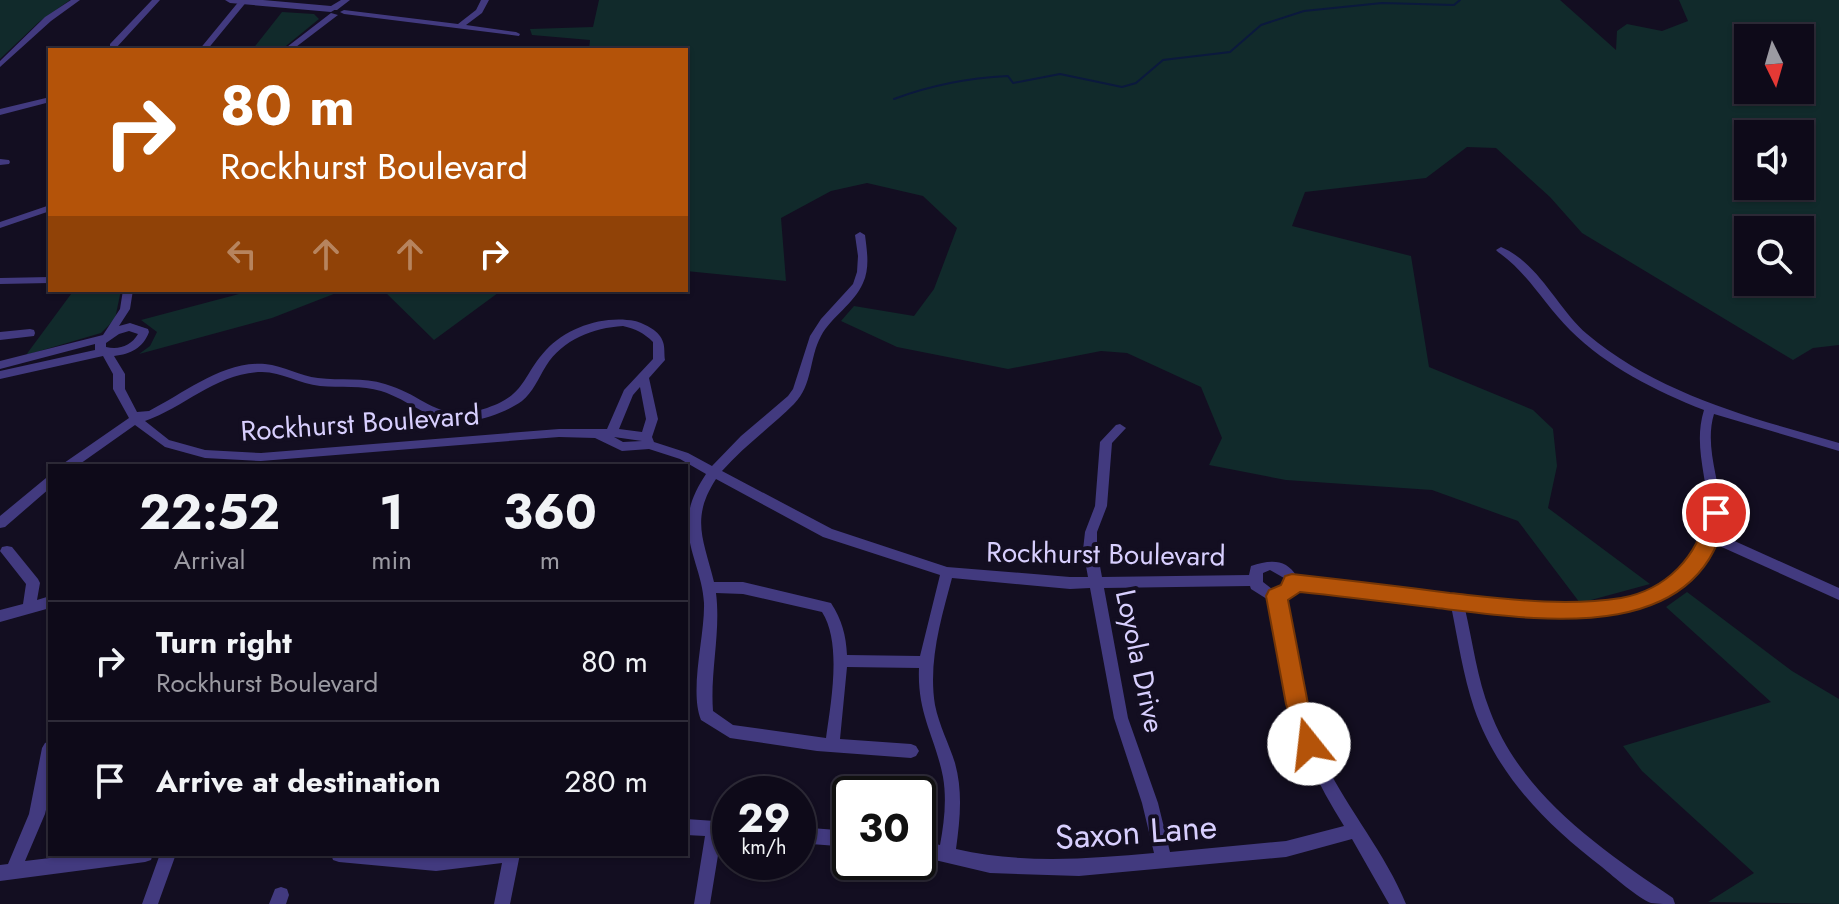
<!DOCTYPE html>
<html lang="en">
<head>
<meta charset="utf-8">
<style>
	:root { --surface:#0e0a19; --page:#1c1826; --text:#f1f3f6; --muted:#9b9aa2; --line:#2e2b38 }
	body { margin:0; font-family:Jost,sans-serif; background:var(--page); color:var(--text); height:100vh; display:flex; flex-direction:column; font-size:30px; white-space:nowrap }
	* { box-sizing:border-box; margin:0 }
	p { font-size:26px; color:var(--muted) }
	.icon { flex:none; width:44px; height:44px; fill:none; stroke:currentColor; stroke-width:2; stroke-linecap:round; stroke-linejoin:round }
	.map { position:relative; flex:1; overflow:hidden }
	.panel { position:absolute; left:48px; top:464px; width:640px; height:392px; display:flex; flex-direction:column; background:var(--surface); border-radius:0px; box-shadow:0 2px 6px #0004,0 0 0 2px var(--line) }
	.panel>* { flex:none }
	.hud { position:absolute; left:48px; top:48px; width:640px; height:244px; border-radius:0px; box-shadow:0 2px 6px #0004,0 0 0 2px var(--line); background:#b45309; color:#fff; overflow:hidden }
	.needle { width:52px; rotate:175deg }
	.controls { position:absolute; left:1734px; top:24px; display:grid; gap:16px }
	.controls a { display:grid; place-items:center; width:80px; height:80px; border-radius:0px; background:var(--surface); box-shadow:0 2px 6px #0004,0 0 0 2px var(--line); font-size:40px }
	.speed { position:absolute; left:712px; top:776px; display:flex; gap:16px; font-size:40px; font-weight:700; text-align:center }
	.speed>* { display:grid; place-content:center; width:104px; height:104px; border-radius:50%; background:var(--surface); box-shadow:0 2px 6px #0004,0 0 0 2px var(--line); line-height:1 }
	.speed small { font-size:20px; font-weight:400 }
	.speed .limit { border:4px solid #111; border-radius:12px; background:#fff; color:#111 }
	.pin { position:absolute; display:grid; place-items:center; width:68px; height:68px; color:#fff; margin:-34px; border:4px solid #fff; border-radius:50%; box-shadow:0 2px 8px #0007 }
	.me { position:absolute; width:88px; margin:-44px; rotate:344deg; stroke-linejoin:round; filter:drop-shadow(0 0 6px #0008) }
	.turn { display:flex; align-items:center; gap:28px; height:168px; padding:0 40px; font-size:36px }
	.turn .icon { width:104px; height:104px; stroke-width:2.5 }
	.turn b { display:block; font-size:56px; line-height:68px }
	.lanes { display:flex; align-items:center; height:76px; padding:0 40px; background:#0003; justify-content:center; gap:40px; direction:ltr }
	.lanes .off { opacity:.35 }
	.eta { display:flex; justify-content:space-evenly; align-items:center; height:136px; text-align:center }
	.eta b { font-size:48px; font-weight:700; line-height:56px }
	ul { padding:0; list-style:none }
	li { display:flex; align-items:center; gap:24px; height:120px; padding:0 40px; border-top:2px solid var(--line) }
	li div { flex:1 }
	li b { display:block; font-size:30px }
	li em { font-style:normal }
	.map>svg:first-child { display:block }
	.green { fill:#112a2b; fill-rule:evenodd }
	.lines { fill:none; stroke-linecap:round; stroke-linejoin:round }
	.stream { stroke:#0b193d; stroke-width:2 }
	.minor { fill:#423a7f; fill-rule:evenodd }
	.tertiary { fill:#423a7f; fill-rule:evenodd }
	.route { fill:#b45309; stroke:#753606; stroke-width:2 }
	.labels { text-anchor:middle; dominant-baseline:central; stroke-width:8; stroke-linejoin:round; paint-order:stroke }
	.street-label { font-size:28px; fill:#d8cffe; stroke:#130e21 }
	.near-street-label { font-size:34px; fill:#d8cffe; stroke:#130e21 }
</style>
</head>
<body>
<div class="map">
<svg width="1839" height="904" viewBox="0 0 1839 904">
	<rect width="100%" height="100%" fill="#130e21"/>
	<!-- green -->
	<path class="green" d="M0,0H70L39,22L0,59Z
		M599,0H1560L1616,50L1617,31L1627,24L1662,31L1688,21L1679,0H1839V345L1813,348L1793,360L1582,233L1550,197L1496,148L1467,147L1426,178L1305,192L1292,226L1411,256L1429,367L1533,410L1553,429L1557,466L1548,508L1650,584L1580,603L1518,521L1432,490L1286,480L1209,465L1222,438L1201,387L1127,353L1101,351L1008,369L897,347L841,321L854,306L914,316L934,289L957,228L923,196L867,183L831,191L781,218L786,281L686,271V50H589L590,40L532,35L530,29L593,27ZM1748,38H1800V90H1748ZM1800,134V186H1748V134ZM1748,230H1800V282H1748Z
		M282,12L314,14L319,19L281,50H252Z
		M74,290H121L115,319L101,333L26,355Z
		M254,290H344L272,318L139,354L150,346L157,332L141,320Z
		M383,290H502L434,340Z
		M1687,592L1792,671L1839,699V904L1708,902L1754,873L1642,771L1623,746L1771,702L1666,607Z"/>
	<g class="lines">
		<!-- stream -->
		<path class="stream" d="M894,99C931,85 968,78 1008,76L1013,83L1060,74L1122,87L1136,83L1163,60L1230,52L1261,25L1304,11L1382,3L1454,5L1460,0"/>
		<!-- minor -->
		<path class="minor" d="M71,0H80L51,21L0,67V61L45,17Z
			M152,0H160L116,48H110V44Z
			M240,0H248L207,50H199Z
			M341,0H350L337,10H331V6Z
			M481,0H489L482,13L466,25L516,32L520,34L519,36L344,14L340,12L344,10L458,24L476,10Z
			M331,13L338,15L292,50H283Z
			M50,97V102L0,115V109Z
			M0,159L9,160L10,162L9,164L0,165Z
			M50,205V211L0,228V222Z
			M860,232L865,235C867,251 870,268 863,283C854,304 832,316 821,336C809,358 813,385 794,404C771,427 744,446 722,471L832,529L947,567L1070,577H1088L1083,550L1085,532L1095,506L1100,442L1116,425L1120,424L1126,428L1112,443L1107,506L1097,532V550L1102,577L1249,575L1251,566C1270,560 1286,558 1297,577C1337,582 1377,585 1418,590C1498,600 1587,625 1662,583C1677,575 1695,564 1701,547C1721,500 1689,458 1704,410C1656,391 1607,367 1570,330C1544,304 1528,273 1498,252L1496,250L1501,247C1539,263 1557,308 1587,334C1658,394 1751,418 1839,443V451L1714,414C1702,454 1728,493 1719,534L1839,588V600L1715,544C1708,567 1690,581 1670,592C1607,628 1534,619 1465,609C1473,643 1477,678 1490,711C1521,795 1602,850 1673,898L1675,904C1668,904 1658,904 1651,903C1638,898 1614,877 1602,867C1547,825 1497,775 1474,708C1463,675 1458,640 1451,606L1298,588L1291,597L1283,599C1292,651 1299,706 1321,754C1345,807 1384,850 1406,904H1389L1352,839L1286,857L1079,876L990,873L918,856V840L940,845C944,823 947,800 943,777C935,736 917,714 919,668L847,667L840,739L911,744L916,746L919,751L916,756L911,758L817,751L730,738L701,720C689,690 705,636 704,603C703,576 688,551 688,525C688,505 696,489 706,474L680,459L649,449L622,451L595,438L559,437L261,461L205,458L165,447L135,425L77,466H62L64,463L129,418L113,389V374L103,356L0,379V371L95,350V344L0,369V361L103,335L120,309L123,290H133L130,309L119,326L130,323L148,329L149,332C143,348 131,354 114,356L125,374V389L137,412L149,411C185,393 222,361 265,364C284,366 300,376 318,378C340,381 363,377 385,384C427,396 437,424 487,408C526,395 522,376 546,350C567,327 604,315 635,321C645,324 660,331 663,342C665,347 664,355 665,360L649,378L658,419L652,437L654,442L688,453L712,466L741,436L788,396L793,389L810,336L821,319L853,284L857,272L858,256L855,235ZM623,326C636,329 644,333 653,342V359L624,390L607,429H559L261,453L205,450L169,440L145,421C185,407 218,372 262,372C282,372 300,384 320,386C340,388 362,385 381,391C413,401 434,427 471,421C488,418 508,411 522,401C533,392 538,379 546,366C563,339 593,328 623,326ZM129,331L138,334C131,346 119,350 106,347V343L119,334ZM640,387L646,419L642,432L619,429L633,395ZM614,437L642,441L623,442ZM716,479L823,537L940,575L920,656L847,655C846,635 842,620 831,603L743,582H714C704,540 690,519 716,479ZM1270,570L1284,578L1285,584L1282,588L1272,589L1263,582V573ZM952,578L1070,589L1090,588L1114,718L1142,803L1154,853C1087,859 1022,864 956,849C960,820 963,792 955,763C949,744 939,725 935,705C928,662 941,619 952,578ZM1250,586L1251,589L1270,601C1277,646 1283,692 1299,736C1310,768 1326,797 1344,826L1286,841L1170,852L1158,803L1128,718L1104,588ZM716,593L743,594L822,612C842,643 831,702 826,738L733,725L713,711C710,672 721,632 716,593Z
			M50,277V283L0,284V278Z
			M30,329L34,330L35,333L34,336L0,340V332Z
			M50,476V488L5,527L0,528V516L46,478Z
			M7,546L12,547L38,579L40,583L37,600L50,596V608L0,622V610L23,604L26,584L0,551L2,547Z
			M50,741V793L45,814L25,861L83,854H153L151,860L145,862L0,881V865L8,864L29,814L42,748L45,743Z
			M686,819L730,822V838L721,837L710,904H694L705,836L686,835Z
			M798,827L850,831V847L798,843Z
			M160,854H176L158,904H142Z
			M331,854H520L510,904H494L502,863L436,871L339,862L333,860Z
			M281,887L287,889L289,895L286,904H269L275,889Z"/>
		<!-- tertiary -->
		<path class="tertiary" d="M225,0H263L331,6L336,9L331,12L230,3Z"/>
	</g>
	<!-- route -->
	<path class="route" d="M1716,506L1726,513C1703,645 1542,621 1445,609C1396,603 1348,597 1300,592L1288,600L1308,704L1320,744L1317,751L1309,754L1301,751L1286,704L1266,596L1269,590L1281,585L1285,576L1292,574C1345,580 1398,586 1450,593C1507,599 1564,607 1621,598C1666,590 1699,556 1706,513Z"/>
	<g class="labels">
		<!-- street labels -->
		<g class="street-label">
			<text transform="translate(360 423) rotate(-4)">Rockhurst Boulevard</text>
			<text transform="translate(1106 554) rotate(1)">Rockhurst Boulevard</text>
			<text transform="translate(1140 661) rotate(78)">Loyola Drive</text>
		</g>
		<!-- near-street labels -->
		<g class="near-street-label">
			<text transform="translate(1136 832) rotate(-4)">Saxon Lane</text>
		</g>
	</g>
</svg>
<div class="controls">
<a><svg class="needle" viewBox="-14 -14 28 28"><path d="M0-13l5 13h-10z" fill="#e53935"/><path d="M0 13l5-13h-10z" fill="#9b9aa2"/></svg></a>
<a><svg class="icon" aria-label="sound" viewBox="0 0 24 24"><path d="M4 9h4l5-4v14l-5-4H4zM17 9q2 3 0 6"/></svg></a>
<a><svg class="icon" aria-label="search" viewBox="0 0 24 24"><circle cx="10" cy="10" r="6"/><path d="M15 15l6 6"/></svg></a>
</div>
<div class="speed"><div>29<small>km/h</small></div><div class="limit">30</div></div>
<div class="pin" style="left:1716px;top:513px;background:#d93025"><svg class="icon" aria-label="arrive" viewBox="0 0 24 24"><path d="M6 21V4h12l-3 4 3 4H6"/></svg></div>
<svg class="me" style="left:1309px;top:744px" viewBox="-20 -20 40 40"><circle r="19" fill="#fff"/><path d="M0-13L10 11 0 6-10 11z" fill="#b45309"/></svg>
<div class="hud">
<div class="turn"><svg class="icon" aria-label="right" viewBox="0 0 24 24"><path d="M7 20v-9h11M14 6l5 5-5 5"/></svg><div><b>80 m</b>Rockhurst Boulevard</div></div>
<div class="lanes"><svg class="icon off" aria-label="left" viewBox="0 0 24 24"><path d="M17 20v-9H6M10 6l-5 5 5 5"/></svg><svg class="icon off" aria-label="ahead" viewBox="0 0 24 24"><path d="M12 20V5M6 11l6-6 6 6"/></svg><svg class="icon off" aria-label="ahead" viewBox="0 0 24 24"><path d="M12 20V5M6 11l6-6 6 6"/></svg><svg class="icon" aria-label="right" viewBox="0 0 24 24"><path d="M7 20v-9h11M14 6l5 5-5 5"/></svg></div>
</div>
<section class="panel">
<div class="eta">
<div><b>22:52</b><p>Arrival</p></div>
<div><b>1</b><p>min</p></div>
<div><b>360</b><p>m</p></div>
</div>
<ul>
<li><svg class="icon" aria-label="right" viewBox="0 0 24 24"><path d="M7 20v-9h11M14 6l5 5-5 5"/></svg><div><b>Turn right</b><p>Rockhurst Boulevard</p></div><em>80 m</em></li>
<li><svg class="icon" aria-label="arrive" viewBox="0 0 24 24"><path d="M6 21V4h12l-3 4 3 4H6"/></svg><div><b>Arrive at destination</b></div><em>280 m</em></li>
</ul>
</section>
</div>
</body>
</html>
